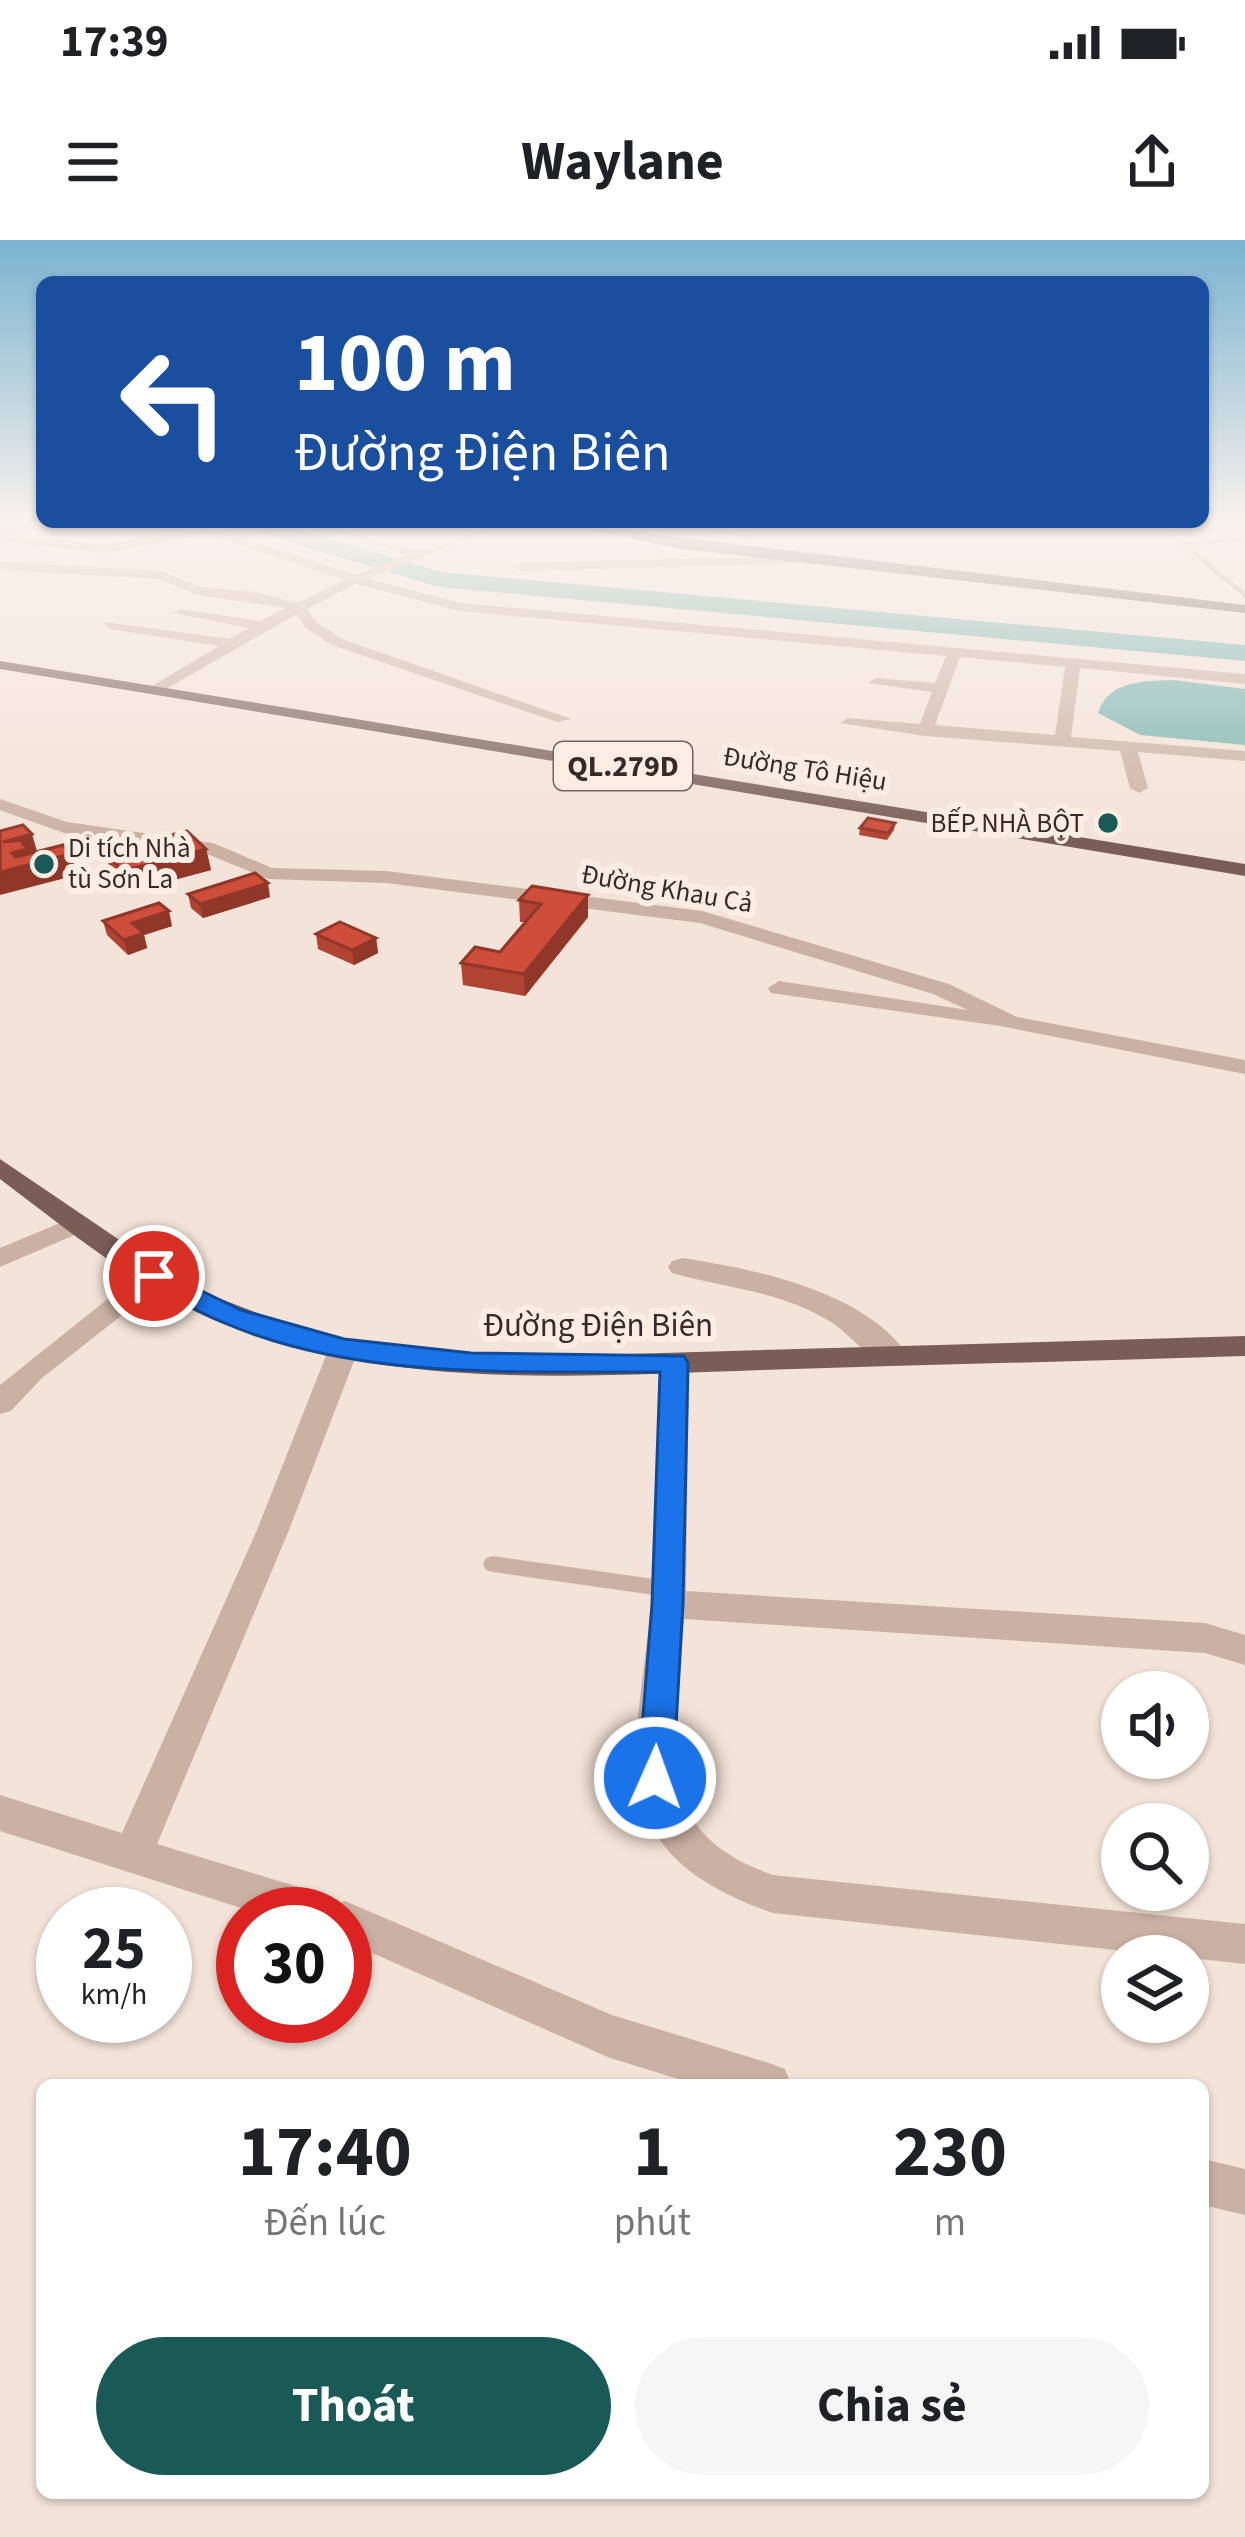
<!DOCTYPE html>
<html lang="vi">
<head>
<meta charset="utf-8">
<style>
	:root { --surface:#fff; --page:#f6f6f6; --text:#202124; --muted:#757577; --accent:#195a57 }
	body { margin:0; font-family:"Source Sans 3",sans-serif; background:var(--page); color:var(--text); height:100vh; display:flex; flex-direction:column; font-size:45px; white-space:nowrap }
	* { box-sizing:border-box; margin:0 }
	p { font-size:39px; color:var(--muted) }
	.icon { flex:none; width:66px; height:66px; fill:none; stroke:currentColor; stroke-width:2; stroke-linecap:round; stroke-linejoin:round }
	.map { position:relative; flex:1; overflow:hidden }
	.sheet { position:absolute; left:36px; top:1839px; width:1173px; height:420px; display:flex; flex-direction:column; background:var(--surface); border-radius:18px; box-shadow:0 3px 9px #0004 }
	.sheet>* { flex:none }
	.hud { position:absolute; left:36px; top:36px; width:1173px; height:252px; border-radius:18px; box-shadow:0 3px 9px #0004; background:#1a4fa0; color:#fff; overflow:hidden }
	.fabs { position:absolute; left:1101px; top:1431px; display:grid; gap:24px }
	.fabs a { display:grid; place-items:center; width:108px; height:108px; border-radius:50%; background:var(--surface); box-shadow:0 3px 9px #0004; font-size:60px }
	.speed { position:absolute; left:36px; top:1647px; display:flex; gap:24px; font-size:60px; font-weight:700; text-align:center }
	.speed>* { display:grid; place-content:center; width:156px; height:156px; border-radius:50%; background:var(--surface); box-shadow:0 3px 9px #0004; line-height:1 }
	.speed small { font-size:30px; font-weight:400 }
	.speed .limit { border:18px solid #d22; background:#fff; color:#111 }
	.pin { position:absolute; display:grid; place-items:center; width:102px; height:102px; color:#fff; margin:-51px; border:6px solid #fff; border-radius:50%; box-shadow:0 3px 12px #0007 }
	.me { position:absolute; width:132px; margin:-66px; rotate:2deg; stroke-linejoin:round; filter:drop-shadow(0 0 9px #0008) }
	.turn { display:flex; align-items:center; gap:42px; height:252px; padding:0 60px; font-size:54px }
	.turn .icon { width:156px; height:156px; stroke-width:2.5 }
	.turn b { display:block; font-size:84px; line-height:102px }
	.eta { display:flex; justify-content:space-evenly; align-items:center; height:204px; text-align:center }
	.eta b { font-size:72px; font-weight:700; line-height:84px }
	.action { display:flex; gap:24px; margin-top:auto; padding:24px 60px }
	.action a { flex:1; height:138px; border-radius:72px; background:var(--accent); color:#fff; font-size:48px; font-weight:700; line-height:138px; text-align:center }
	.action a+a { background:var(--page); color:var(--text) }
	.status { display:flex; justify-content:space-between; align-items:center; height:84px; padding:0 60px; background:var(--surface); direction:ltr }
	.status svg { height:33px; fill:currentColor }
	header { display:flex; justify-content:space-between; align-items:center; height:156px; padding:0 60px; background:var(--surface); font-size:54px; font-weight:700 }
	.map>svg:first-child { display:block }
	.water { fill:#75b2ad }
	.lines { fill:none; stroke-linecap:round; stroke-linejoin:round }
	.river { fill:#75b2ad; fill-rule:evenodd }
	.service { fill:#cbb1a3; fill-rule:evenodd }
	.minor { fill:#cbb1a3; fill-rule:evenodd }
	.primary { fill:#795d56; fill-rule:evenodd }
	.wall { fill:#b14333 }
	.shaded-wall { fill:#903729 }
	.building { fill:#ce4e3b; stroke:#903729; stroke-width:3 }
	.route { fill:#1a73e8; stroke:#114b97; stroke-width:3 }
	.poi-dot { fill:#195a57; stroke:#faeee4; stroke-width:4.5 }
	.labels { text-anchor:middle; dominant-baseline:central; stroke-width:12; stroke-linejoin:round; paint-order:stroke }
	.far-street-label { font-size:27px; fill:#362926; stroke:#faeee4 }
	.far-poi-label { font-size:27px; fill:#362926; stroke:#faeee4; text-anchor:end }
	.shield { fill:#faeee4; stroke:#71645f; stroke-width:3 }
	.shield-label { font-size:30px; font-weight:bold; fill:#362926 }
	.street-label { font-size:33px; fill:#362926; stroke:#faeee4 }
</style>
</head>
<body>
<div class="status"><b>17:39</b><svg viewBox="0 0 49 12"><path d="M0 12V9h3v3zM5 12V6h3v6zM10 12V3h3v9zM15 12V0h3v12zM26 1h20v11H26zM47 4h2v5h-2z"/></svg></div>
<header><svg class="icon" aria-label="menu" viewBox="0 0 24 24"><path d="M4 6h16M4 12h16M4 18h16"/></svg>Waylane<svg class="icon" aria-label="share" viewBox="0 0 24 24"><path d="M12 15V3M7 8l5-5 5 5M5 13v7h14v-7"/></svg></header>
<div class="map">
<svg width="1245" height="2297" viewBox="0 0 1245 2297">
	<rect width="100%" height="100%" fill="#f3e3d8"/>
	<!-- water -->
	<path class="water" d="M1174,440L1245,449V505L1140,495L1098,473C1108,440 1145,441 1174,440Z"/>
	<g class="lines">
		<!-- river -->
		<path class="river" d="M236,282H272L441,332L1245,405V421L439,347L239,287Z"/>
		<!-- service -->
		<path class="service" d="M1153,282H1161L1185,302L1245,297V301L1190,306L1245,352V358Z
			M493,1316L668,1341L675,1343L678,1349L675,1355L668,1357L493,1332L486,1330L483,1324L486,1318Z"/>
		<!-- minor -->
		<path class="minor" d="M177,282H195L355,335L407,315L308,282C345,282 391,311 419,310C448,309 476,282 509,282L368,339L460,363L1245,434V444L1080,428L1071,497L1245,511V521L1138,512L1148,548L1139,553L1130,548L1120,511L925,496L840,483L848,478L920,484L932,452L868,443L876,438L935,443L946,416L460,371L356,344L307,369L316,382L342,399L571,479L557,482L332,405L306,388L297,374L157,454L152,452V446L219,406L109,389L104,382L230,399L249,388L173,373L180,369L260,381L286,368L198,355L159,339L0,330V322L161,331L201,347L255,352L298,363L344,340L206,294L105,313L0,301V293L105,305L192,289ZM960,417L1065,427L1055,495L935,485Z
			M659,282H689L756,295L750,299Z
			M800,316L795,323L521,331L515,327L521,323Z
			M0,559L67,582L213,603L272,628L386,631L702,671L949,744L1017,777L1245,820V834L1000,786L771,753L768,748L779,741L968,770L933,754L700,683L386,643L268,639L202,612L64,593L0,570Z
			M77,976L90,984L86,990L0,1027V1008Z
			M682,1018C754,1029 866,1051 909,1117L904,1124C878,1132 854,1098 834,1084C783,1051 729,1049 672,1033L668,1027L672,1021Z
			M154,1027L164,1030L168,1036L164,1042L42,1138L11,1171L0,1174V1145L144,1030Z
			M344,1098L359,1108L289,1290L157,1604L322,1654L338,1664L345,1661L612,1775L769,1823L785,1829L791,1845H698L610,1818L345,1701V1674H260L0,1591V1555L122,1593L257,1290L329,1108Z
			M674,1113L689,1123L686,1351L1205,1383L1245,1395V1425L1205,1413L684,1379C673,1488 641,1590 773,1635L1245,1684V1724L773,1673C595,1611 637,1514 651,1364C658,1284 657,1203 659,1123Z
			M1203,1919L1245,1929V1975L1203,1965Z"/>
		<!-- primary -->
		<path class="primary" d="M552,282L1245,365V373L675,308Z
			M0,421L1245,624V636L0,429Z
			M0,919L149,1020L208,1054L296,1088L355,1101L423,1110L561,1116L1245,1096V1116C1084,1121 923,1125 762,1130C581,1136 394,1151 221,1083C140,1050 69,991 0,939Z"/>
	</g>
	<!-- wall -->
	<path class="wall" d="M895,583L894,590L887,600L859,595L860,588Z
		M206,609L211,630L129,652L111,633L105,612Z
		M188,654L270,657L203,678L191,668Z
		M588,655V677L525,756L463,745L461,723L500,712L525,682H520L519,660Z
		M103,681L172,686L144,695L147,708L128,715L107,695Z
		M316,694L376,698L378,713L354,725L318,709Z"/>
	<!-- shaded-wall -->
	<path class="shaded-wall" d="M32,594L38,615L71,614L77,635L0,655V632L3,602Z
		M206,609L211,630L129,652L123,631Z
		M268,643L270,657L203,678L200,664Z
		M588,655V677L525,756L524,734Z
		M169,671L172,686L144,695L147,708L128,715L124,700L132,683Z
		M376,698L378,713L354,725L352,710Z"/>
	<!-- building -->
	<path class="building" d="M868,578L895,583L888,593L860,588Z
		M23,585L32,594L3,602L20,600L28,609L12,613L16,617L63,605L71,614L0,632V591Z
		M187,591L206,609L123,631L105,612Z
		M255,633L268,643L200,664L188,654Z
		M532,646L588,655L524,734L461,723L475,707L500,712L541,664L519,660Z
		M159,663L169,671L132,683L144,693L124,700L103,681Z
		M340,682L376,698L352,710L316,694Z"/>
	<!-- sky -->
	<linearGradient id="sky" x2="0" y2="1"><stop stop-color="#7ab3d0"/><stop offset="0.47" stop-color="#faf2ed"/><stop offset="1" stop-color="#faf2ed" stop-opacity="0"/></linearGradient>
	<rect width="1245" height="602" fill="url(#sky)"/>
	<!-- route -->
	<path class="route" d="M154,1028L241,1070L344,1099L471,1113L684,1116L688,1123L683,1364L673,1538L667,1549L655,1554L643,1549L638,1538L652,1364L660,1132C515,1131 356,1141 220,1081C194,1070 170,1055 145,1042L142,1036L145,1031Z"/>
	<!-- markers -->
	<g class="poi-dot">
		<circle cx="1108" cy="583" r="12"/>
		<circle cx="44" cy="624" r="12"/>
	</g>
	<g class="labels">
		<!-- far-street labels -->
		<g class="far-street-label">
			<text transform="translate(805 529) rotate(9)">Đường Tô Hiệu</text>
			<text transform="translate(667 649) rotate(10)">Đường Khau Cả</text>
		</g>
		<!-- far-poi labels -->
		<g class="far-poi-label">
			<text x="1084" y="583">BẾP NHÀ BỘT</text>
			<text x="68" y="608" text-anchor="start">Di tích Nhà<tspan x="68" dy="31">tù Sơn La</tspan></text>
		</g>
		<!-- shield labels -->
		<rect class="shield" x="554" y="502" width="138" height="48" rx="9"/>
		<g class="shield-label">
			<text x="623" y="526">QL.279D</text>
		</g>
		<!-- street labels -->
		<g class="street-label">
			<text x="598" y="1085">Đường Điện Biên</text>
		</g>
	</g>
</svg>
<div class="fabs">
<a><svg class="icon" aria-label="sound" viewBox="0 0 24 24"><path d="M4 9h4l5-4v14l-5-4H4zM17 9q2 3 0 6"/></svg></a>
<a><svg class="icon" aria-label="search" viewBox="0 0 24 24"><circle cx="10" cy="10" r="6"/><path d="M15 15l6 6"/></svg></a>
<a><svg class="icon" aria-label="layers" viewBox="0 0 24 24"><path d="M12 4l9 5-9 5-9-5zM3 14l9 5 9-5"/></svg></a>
</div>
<div class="speed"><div>25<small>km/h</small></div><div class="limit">30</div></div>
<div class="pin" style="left:154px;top:1036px;background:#d93025"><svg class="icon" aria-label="arrive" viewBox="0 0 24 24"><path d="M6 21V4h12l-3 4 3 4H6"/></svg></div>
<svg class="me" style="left:655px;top:1538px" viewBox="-20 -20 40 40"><circle r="17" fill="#1a73e8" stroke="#fff" stroke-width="3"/><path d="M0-11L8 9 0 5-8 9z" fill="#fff"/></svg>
<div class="hud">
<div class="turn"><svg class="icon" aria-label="left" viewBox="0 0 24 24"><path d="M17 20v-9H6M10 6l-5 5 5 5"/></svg><div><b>100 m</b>Đường Điện Biên</div></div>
</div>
<section class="sheet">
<div class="eta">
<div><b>17:40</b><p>Đến lúc</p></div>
<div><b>1</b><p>phút</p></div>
<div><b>230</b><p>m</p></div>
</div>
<div class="action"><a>Thoát</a><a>Chia sẻ</a></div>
</section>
</div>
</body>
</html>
